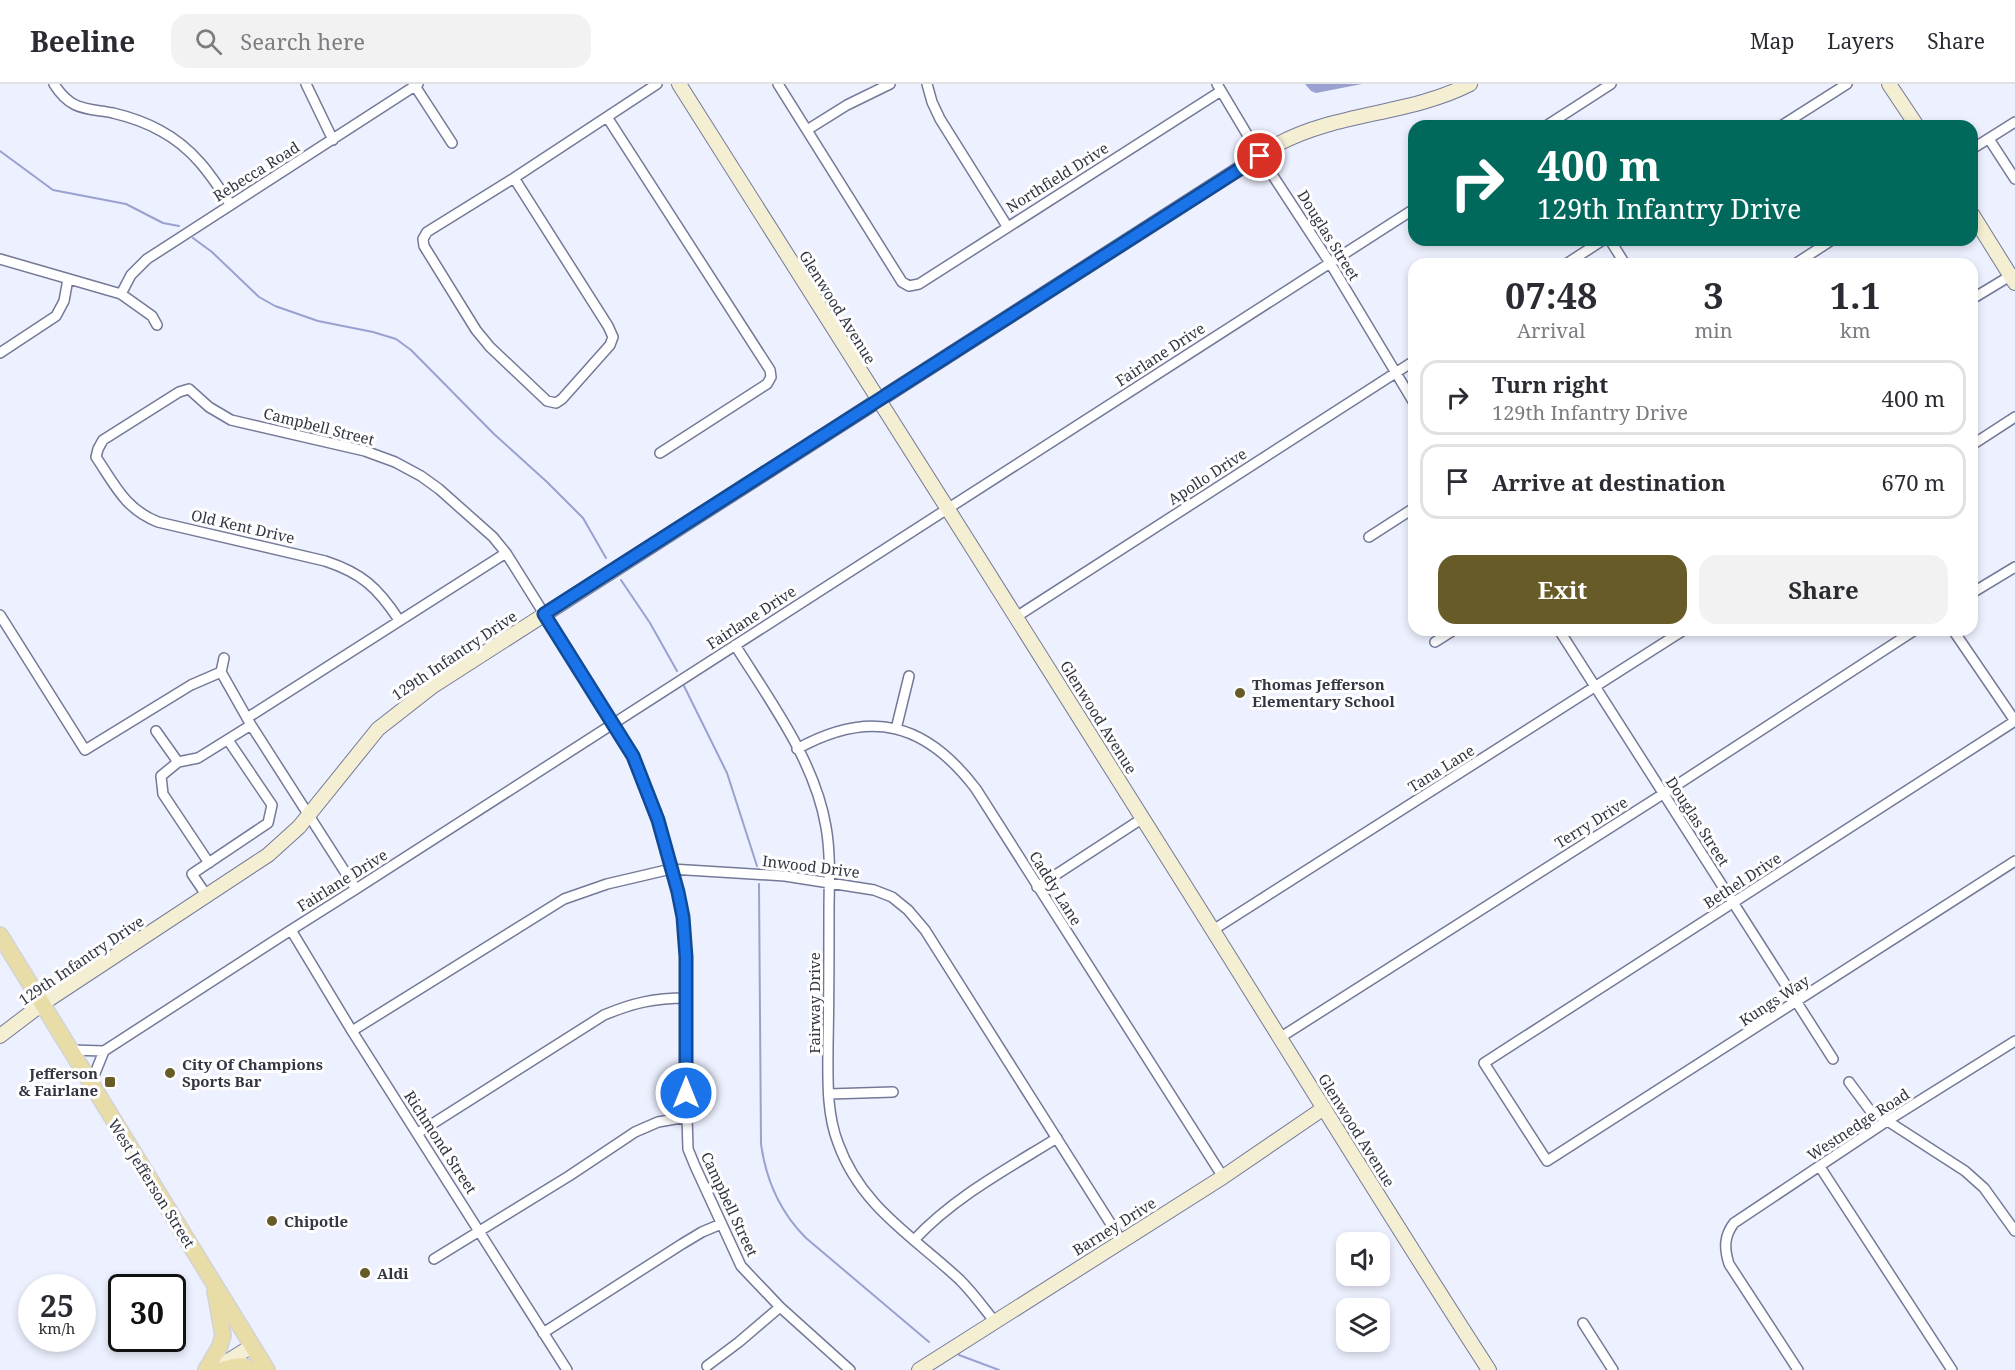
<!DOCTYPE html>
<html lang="en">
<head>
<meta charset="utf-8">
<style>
	:root { --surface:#fff; --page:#f2f2f3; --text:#2b2b33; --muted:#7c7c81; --line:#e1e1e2; --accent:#675b28 }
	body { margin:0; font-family:"Noto Serif",serif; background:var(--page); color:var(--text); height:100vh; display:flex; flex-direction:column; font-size:22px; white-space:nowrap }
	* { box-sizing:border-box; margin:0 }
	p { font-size:20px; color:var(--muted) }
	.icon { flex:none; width:33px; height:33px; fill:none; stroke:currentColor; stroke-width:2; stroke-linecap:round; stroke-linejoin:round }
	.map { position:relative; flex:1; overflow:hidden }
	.drawer { position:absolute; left:1408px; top:174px; width:570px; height:378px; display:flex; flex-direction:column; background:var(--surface); border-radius:18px; box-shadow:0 3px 9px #0003 }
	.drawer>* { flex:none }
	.banner { position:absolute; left:1408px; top:36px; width:570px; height:126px; border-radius:18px; box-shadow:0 3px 9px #0003; background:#00695c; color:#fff; overflow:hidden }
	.controls { position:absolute; left:1336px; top:1148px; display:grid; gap:12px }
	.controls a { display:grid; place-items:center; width:54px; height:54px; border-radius:12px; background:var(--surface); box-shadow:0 3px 9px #0003; font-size:30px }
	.speed { position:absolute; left:18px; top:1190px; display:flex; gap:12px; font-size:30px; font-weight:700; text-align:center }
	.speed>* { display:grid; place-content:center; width:78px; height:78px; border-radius:50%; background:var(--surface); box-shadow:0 3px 9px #0003; line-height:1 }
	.speed small { font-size:15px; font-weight:400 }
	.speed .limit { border:3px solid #111; border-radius:9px; background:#fff; color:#111 }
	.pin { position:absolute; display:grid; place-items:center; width:51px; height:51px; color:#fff; margin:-26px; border:3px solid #fff; border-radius:50%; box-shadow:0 2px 6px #0007 }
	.me { position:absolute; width:66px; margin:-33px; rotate:0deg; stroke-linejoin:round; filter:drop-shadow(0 0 4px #0008) }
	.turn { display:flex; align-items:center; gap:21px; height:126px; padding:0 30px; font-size:27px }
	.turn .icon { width:78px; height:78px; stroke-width:2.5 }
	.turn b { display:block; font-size:42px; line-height:51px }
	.eta { display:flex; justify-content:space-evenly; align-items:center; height:102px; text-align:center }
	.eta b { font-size:36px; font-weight:700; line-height:42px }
	.cta { display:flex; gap:12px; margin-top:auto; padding:12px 30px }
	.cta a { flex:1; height:69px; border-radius:18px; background:var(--accent); color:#fff; font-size:24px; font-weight:700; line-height:69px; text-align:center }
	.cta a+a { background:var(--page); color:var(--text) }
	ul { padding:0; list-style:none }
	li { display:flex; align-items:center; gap:18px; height:75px; margin:0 12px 9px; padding:0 18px; border:3px solid var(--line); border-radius:18px }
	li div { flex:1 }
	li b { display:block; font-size:22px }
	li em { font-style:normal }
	header { display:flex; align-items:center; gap:36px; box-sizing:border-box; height:84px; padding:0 30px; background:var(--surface); border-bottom:2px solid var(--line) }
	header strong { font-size:28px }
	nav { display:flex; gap:33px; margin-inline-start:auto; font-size:21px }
	.search { width:420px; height:54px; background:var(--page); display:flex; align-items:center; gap:15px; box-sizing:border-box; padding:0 21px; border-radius:18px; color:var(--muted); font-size:22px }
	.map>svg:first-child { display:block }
	.water { fill:#99a1d0 }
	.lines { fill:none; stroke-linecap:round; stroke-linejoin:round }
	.stream { stroke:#99a1d0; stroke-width:2 }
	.street-casing { stroke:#747998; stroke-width:12 }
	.secondary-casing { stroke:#747998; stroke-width:16 }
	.primary-casing { stroke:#d2d3d5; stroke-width:18 }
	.street { stroke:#fff; stroke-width:9 }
	.secondary { stroke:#f4eed3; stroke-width:14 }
	.primary { stroke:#e8dca7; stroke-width:15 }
	.route-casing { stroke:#114b97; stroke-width:15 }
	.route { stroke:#1a73e8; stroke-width:10 }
	.poi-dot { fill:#675b28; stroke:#fefefe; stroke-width:2 }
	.labels { text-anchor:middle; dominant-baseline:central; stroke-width:6; stroke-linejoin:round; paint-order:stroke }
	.street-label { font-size:15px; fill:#323542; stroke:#fefefe }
	.poi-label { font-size:15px; font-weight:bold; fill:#323542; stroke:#fefefe; text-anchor:start }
</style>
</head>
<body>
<header>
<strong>Beeline</strong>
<div class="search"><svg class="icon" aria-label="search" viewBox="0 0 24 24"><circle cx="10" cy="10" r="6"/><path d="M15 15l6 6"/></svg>Search here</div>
<nav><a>Map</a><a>Layers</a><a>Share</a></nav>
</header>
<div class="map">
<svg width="2015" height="1286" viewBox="0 0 2015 1286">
	<rect width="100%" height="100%" fill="#edf0fe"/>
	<!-- water -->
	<path class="water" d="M1305,0H1362L1316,9L1311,7Z"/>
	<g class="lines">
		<!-- stream -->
		<path class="stream" d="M0,67L53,106L126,120L163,139L179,142
			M193,154L212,168L259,213L275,222L318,237L373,248L396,255L411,266L494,350L547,398L583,434L606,474
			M621,496L650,539L677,587
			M684,602L727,689L757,782
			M759,800L761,1060C766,1096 781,1129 806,1154L929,1258
			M959,1271L999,1286"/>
		<!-- street casing -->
		<g class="street-casing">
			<path id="street" d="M54,0C71,27 86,24 113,29C130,33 147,39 161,47C193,64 211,91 230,120
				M306,0L333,56
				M778,0L902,198L909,202L919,200L1221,7
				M927,0L932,18L940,35L1007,142
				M1217,0L1260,72L1330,179L1414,319
				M415,2L452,59
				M607,33L770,286L771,293L767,300L660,369
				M1546,42L1611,0
				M1781,42L1847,0
				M807,46L847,21L890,0
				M1989,55L2015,95
				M1972,65L2015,38
				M514,94L608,242L613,253L610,261L562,315L556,319L547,317L490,263L476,246L424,162L423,155L427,148L514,94L657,0
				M1610,156L1625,180
				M0,175L121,210L152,232L157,241
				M1566,180L1603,156
				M1795,180L1832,156
				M121,210L131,191L147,175L418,0
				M1972,215L2010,192
				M0,269L56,232L64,217L68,195
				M1972,361L2015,333
				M1369,453L1414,424
				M1972,509L2015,483
				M0,531L85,666L191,601L221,588
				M1016,533L1414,277
				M399,536C378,504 362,489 325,477L158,438C125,425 115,401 96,373L98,365L103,356L179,308L189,305L209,323L231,336L365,367L395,378L421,392L439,405L493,453L506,469L633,672L659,736L678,808L683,833L686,873L687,1033L688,1065L695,1082L741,1182L780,1223L850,1286
				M1559,546L1833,975
				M1953,546L2015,637
				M1435,558L1454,546
				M735,561C770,617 815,677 826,743C831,771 829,800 829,829C829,873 829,916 828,960C828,993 826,1028 838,1059C861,1123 913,1152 960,1196C973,1209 983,1223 995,1238
				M224,574L221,588L251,641L356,805
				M247,634L506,469
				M2015,637L1484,979L1547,1077L2015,777
				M896,645L909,592
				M156,647L178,678L198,674L251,641
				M797,665C871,624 926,639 976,705L1223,1093
				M178,678L161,692L163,710L209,779
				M1037,803L1143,734
				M207,812L192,790L268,739L272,721L228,656
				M291,846L352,947L567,1286
				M1213,846L1684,546
				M352,947L564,815L607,800L671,785L785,792L874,806L892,813L908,826L925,846L1121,1156
				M1281,953L1663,710L1915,546
				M71,966L104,967
				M1849,998L1869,1025L1965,1087L1984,1104L2015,1147
				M91,999L104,967L291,846L356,805L1414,125
				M829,1010L893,1008
				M418,1049L604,931C633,919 654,914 686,914
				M1820,1083L1952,1286
				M914,1156C954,1113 1007,1085 1057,1054
				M434,1175L569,1092L635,1048L658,1038L687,1033
				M1583,1239L1613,1286
				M543,1249L682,1160L702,1148L721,1140
				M707,1282L739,1258L780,1223
				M1798,1286L1729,1180C1724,1164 1724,1152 1734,1139L1887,1037L2015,957"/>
		</g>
		<!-- secondary casing -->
		<g class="secondary-casing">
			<path id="secondary" d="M679,0C839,255 1001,507 1160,762C1270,936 1377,1113 1489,1286
				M1889,0L1917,42
				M1972,130L2015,199
				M0,952L42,920L268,771L299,743L378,645L433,602L1278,60C1338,28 1409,31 1470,0
				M215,1285L252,1262
				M919,1286L1223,1093L1324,1024"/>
		</g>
		<!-- primary casing -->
		<g class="primary-casing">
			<path id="primary" d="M0,851L267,1286
				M206,1286L220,1262L223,1251L215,1207
				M222,1286C233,1282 242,1279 251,1286"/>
		</g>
		<!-- street -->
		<use href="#street" class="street"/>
		<!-- secondary -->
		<use href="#secondary" class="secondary"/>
		<!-- primary -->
		<use href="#primary" class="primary"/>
	</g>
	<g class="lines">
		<!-- route casing -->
		<g class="route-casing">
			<path id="route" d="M686,1009V873L683,833L678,808L658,736L633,672L544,530L1260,72"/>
		</g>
		<!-- route -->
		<use href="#route" class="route"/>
	</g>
	<!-- markers -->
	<g class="poi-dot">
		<circle cx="1240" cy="609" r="6"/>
		<circle cx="170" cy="989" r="6"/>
		<rect x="104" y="992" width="12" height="12" rx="3"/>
		<circle cx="272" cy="1137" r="6"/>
		<circle cx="365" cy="1189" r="6"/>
	</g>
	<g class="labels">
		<!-- street labels -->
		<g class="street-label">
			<text transform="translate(256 87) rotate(-32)">Rebecca Road</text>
			<text transform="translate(1057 93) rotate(-32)">Northfield Drive</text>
			<text transform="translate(1329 151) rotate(58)">Douglas Street</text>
			<text transform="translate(838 223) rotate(58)">Glenwood Avenue</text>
			<text transform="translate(1160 270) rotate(-33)">Fairlane Drive</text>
			<text transform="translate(319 342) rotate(14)">Campbell Street</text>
			<text transform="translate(1207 392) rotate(-33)">Apollo Drive</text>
			<text transform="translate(243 442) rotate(13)">Old Kent Drive</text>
			<text transform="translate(751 533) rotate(-33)">Fairlane Drive</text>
			<text transform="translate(454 571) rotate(-34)">129th Infantry Drive</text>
			<text transform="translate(1099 633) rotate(58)">Glenwood Avenue</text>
			<text transform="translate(1441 684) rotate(-32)">Tana Lane</text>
			<text transform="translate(1698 737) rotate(57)">Douglas Street</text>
			<text transform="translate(1591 738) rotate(-32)">Terry Drive</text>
			<text transform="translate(811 782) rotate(7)">Inwood Drive</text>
			<text transform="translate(342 796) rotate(-32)">Fairlane Drive</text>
			<text transform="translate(1742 796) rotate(-33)">Bethel Drive</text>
			<text transform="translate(1056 804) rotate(58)">Caddy Lane</text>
			<text transform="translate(81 876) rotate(-34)">129th Infantry Drive</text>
			<text transform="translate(1774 916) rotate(-33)">Kungs Way</text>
			<text transform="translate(814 919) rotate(-90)">Fairway Drive</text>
			<text transform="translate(1858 1040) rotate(-33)">Westnedge Road</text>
			<text transform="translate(1357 1046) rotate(58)">Glenwood Avenue</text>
			<text transform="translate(441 1058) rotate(57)">Richmond Street</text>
			<text transform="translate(152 1099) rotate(58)">West Jefferson Street</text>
			<text transform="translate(730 1120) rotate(65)">Campbell Street</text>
			<text transform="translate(1114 1142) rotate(-32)">Barney Drive</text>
		</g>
		<!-- poi labels -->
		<g class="poi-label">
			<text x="1252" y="600">Thomas Jefferson<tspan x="1252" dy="17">Elementary School</tspan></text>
			<text x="182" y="980">City Of Champions<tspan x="182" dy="17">Sports Bar</tspan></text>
			<text x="98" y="989" text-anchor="end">Jefferson<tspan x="98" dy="17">&amp; Fairlane</tspan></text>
			<text x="284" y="1137">Chipotle</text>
			<text x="377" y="1189">Aldi</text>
		</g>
	</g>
</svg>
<div class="controls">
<a><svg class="icon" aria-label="sound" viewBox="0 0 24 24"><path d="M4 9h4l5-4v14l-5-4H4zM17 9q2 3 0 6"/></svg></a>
<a><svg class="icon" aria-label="layers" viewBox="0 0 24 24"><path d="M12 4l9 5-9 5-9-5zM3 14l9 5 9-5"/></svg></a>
</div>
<div class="speed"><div>25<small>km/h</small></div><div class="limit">30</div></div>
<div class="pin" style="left:1260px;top:72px;background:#d93025"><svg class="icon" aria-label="arrive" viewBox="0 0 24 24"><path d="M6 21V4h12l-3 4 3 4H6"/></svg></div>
<svg class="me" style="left:686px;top:1009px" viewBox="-20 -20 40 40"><circle r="17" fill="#1a73e8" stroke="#fff" stroke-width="3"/><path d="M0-11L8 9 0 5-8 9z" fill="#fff"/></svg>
<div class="banner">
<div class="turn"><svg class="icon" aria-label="right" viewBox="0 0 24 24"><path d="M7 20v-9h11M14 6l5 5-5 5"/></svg><div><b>400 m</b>129th Infantry Drive</div></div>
</div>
<section class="drawer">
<div class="eta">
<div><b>07:48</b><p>Arrival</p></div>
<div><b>3</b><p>min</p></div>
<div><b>1.1</b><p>km</p></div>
</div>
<ul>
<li><svg class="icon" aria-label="right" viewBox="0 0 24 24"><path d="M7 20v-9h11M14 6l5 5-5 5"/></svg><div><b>Turn right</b><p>129th Infantry Drive</p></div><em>400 m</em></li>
<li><svg class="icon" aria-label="arrive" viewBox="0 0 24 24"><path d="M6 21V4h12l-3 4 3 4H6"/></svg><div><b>Arrive at destination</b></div><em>670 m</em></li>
</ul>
<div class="cta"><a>Exit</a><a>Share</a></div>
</section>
</div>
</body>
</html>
